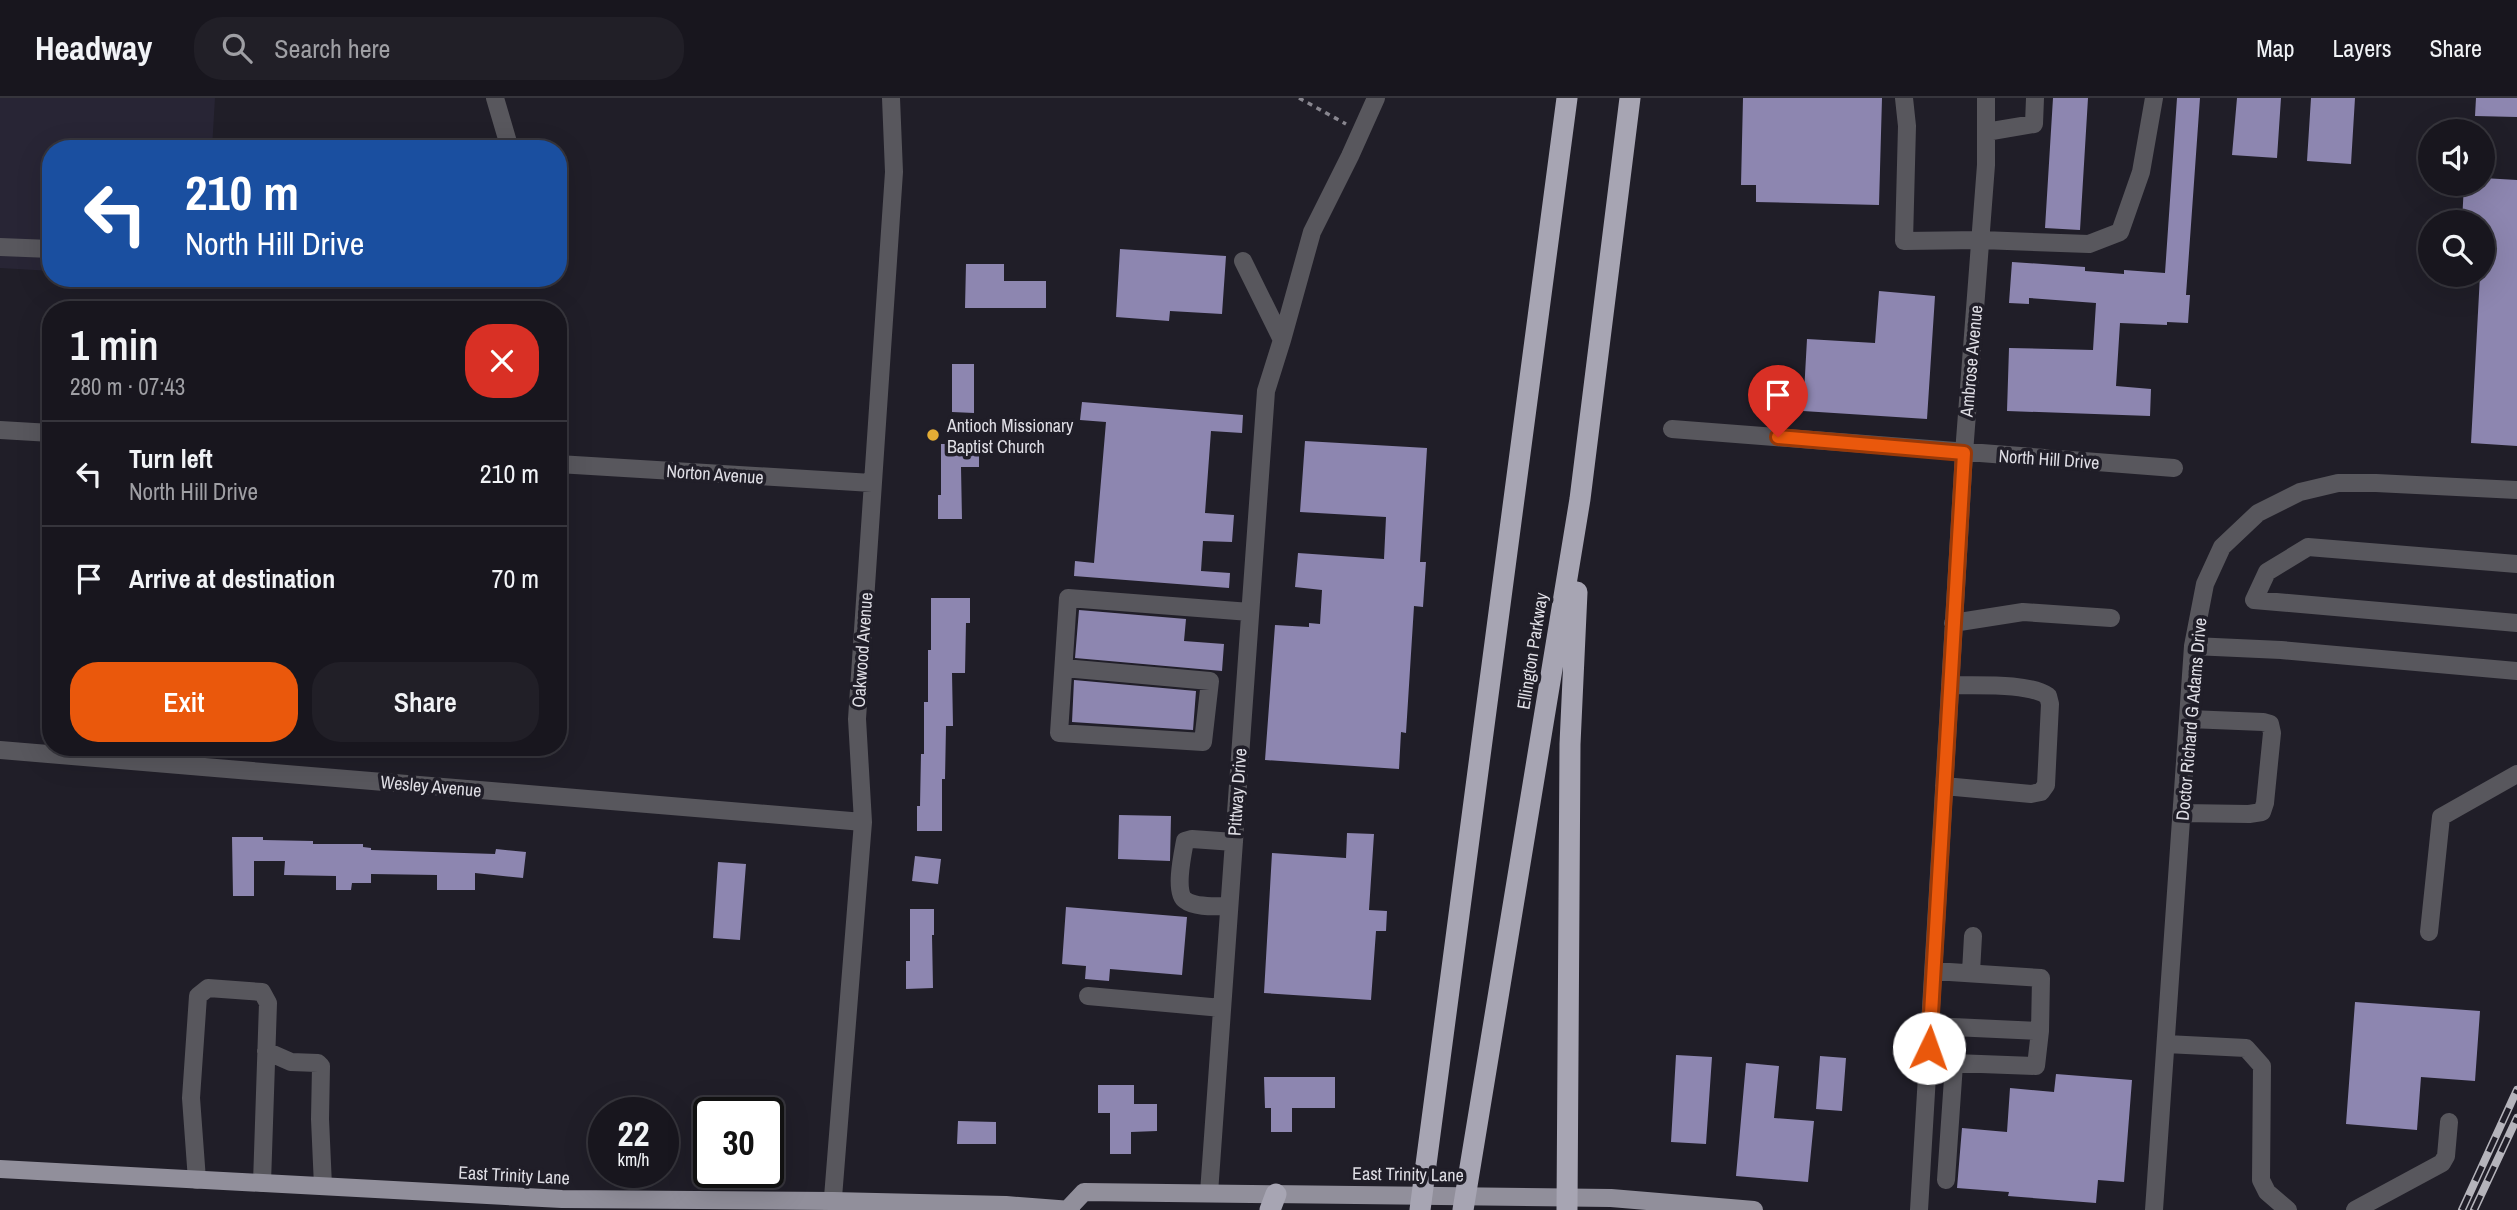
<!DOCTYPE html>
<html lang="en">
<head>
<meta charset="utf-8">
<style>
	:root { --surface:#18161e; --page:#211f27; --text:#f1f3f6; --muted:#9f9fa4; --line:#36353c; --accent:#ea580c }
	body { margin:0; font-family:"Archivo Narrow",sans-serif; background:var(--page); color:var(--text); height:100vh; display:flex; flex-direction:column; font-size:26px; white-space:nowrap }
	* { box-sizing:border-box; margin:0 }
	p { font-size:23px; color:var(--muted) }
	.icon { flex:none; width:38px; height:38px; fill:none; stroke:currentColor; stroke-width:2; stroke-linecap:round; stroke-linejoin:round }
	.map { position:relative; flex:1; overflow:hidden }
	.panel { position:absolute; left:42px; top:203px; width:525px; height:455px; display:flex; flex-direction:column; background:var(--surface); border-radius:28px; box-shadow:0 7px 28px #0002,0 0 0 2px var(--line) }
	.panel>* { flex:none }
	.banner { position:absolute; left:42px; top:42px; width:525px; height:147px; border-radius:28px; box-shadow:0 7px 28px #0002,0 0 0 2px var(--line); background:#1a4fa0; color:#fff; overflow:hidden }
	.controls { position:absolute; left:2418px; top:21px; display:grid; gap:14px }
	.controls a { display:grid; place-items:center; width:77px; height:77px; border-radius:50%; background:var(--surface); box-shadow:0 7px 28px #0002,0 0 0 2px var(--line); font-size:35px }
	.speed { position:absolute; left:588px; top:999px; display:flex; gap:14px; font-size:35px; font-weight:700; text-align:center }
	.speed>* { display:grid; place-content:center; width:91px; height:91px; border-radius:50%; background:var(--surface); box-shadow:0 7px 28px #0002,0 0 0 2px var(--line); line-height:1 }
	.speed small { font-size:18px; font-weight:400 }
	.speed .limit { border:4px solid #111; border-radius:10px; background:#fff; color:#111 }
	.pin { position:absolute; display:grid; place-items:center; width:60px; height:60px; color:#fff; margin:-72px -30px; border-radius:50% 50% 50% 0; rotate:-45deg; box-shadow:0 0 7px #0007 }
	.pin .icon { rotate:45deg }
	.me { position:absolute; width:77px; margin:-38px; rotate:3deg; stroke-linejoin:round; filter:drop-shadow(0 0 5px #0008) }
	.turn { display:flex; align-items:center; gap:24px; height:147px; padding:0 28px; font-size:32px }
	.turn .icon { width:91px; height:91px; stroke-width:2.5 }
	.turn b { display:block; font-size:49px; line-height:60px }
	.round { display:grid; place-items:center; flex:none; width:74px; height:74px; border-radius:28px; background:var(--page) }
	.overview { display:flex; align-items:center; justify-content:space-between; height:119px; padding:0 28px }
	h1 { font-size:42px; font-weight:600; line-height:52px }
	.primary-button { display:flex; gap:14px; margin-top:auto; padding:14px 28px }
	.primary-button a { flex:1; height:80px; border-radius:28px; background:var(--accent); color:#fff; font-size:28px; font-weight:600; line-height:80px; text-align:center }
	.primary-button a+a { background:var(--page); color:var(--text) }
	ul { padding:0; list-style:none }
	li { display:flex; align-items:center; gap:21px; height:105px; padding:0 28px; border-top:2px solid var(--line) }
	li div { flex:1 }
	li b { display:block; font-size:26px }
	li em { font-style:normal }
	header { display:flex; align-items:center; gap:42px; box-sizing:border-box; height:98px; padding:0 35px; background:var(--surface); border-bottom:2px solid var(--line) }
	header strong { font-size:33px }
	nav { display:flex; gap:38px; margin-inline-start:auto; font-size:24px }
	.search { width:490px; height:63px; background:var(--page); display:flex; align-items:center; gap:18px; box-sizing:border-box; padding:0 24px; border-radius:28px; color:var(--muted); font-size:26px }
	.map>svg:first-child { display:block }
	.built { fill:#282535 }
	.building { fill:#8d86b0 }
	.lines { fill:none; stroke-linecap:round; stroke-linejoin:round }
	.path { stroke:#88868f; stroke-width:3.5; stroke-dasharray:5 5; stroke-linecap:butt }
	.minor { stroke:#58575d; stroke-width:18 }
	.major { stroke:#918f9b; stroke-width:18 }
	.highway { stroke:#a7a5b3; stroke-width:21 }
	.rail-casing { stroke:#b5b4bb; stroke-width:8 }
	.rail { stroke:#201e28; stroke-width:5; stroke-dasharray:16; stroke-linecap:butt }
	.route-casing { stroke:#983908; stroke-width:18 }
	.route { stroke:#ea580c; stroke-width:12 }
	.poi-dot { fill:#e4ad35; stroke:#201e28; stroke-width:2.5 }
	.labels { text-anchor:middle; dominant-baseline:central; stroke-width:7; stroke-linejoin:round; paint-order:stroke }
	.street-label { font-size:18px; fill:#dfdee5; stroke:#201e28 }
	.poi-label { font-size:18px; fill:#dfdee5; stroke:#201e28; text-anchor:start }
</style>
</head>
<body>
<header>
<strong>Headway</strong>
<div class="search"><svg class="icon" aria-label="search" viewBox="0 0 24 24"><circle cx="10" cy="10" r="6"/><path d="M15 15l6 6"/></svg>Search here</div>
<nav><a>Map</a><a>Layers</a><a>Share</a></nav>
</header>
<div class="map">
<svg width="2517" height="1112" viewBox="0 0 2517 1112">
	<rect width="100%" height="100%" fill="#201e28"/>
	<!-- built -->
	<path class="built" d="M0,0H215L212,51H51V173L0,170Z"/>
	<!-- building -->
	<path class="building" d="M1743,0H1882L1879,107L1756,104V87H1741Z
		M2053,0H2088L2080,132L2045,130Z
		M2177,0H2200L2186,197H2190L2188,225L2167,224V227L2120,225L2116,288L2151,291L2150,318L2007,313L2009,250L2093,252L2096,205L2029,200V206L2009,205L2012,164L2085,169V173L2124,176V172L2165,175Z
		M2237,0H2281L2277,60L2232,57Z
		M2311,0H2355L2351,66L2307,63Z
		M2476,0H2517V19L2475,18Z
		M2483,80L2517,82V348L2471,345L2480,177H2483V124H2462L2464,86H2483Z
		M1120,151L1226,158L1222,216L1170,213L1169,223L1116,219Z
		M966,166H1004V183H1046V210H965Z
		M1879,193L1935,198L1927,321L1803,313L1807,241L1875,245Z
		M952,266H974V315L952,314Z
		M1082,304L1243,317L1242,335L1211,333L1205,415L1234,417L1232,444L1203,443L1201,473L1230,475L1229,490L1074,478L1075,463L1094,465L1106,324L1080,322Z
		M1305,343L1427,350L1420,464H1426L1423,509L1414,508L1406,635L1401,634L1399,671L1265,662L1275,527L1309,529V525L1320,526L1322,492L1295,489L1298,455L1384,461L1386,419L1300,414Z
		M941,346H979V369H961L962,421H938V397H941Z
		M931,500H970V525H966L965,575H952L953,628H946L945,681H942V733H917V708H920L921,656H924V604H928V552H931Z
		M1079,512L1186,521L1184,543L1224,546L1222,573L1075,560Z
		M1074,582L1196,593L1193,632L1072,624Z
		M1119,717L1171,718L1170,763L1118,761Z
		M1347,735L1374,736L1369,812L1387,813L1386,833H1376L1371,902L1264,895L1272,755L1346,760Z
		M232,739H263V742L313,743V746H363V749L371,750V752L495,756L496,751L526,754L523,780L475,775V792H437V777L371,776V785H352L351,792H336V778L284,777L285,763H254V798H233Z
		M915,758L941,761L938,786L912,783Z
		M718,764L746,766L740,842L713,840Z
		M1066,809L1187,819L1182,877L1110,871L1109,883L1085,881L1086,868L1062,866Z
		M910,811H934V837H932L933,890L906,891V863H910Z
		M2355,904L2480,913L2475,983L2421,979L2417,1032L2346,1026Z
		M1676,957L1712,959L1706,1046L1671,1044Z
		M1820,958L1846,960L1842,1013L1816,1011Z
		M1746,965L1779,968L1774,1020L1814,1023L1808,1084L1736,1078Z
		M2056,976L2132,982L2124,1084L2098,1082L2096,1105L2008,1098L2009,1094L1957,1090L1962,1030L2007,1034L2010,990L2054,994Z
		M1264,979H1335V1010H1292V1034H1271V1010H1265Z
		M1098,987H1134V1006H1157V1033L1131,1034V1056H1110V1015H1098Z
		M958,1023L996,1024V1046H957Z"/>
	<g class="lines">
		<!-- path -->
		<path class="path" d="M1299,0L1346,26"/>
		<!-- minor -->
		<path class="minor" d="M495,0L510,51
			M1904,0L1907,28L1904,143L1981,142L2089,146L2120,134L2141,74L2154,0
			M1986,34L2034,26L2035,0
			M0,149L51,151
			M1282,242L1312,134L1350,58L1376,0
			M1672,331L2174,370
			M0,332L51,335
			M558,366L872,385
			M2517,466L2308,449L2267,474L2254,502L2517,525
			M1953,525L2023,514L2111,520
			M2193,548L2281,552L2517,573
			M1064,570L1210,583L1203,644L1059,635L1068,500L1250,514
			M0,652L863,724
			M1944,688L2031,696L2041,694L2046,687L2050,606L2048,598C2027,584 1975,588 1950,587
			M2182,715L2249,716L2262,714L2265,705L2272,635L2270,626L2263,624L2189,621
			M1229,808C1217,808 1195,810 1185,802C1174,795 1183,754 1185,743L1192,741L1234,744
			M2429,834L2441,719L2517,676
			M1971,874L1973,838
			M1088,898L1222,910
			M1931,928L2040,933
			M2166,946L2246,950L2262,968L2261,1082L2267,1094L2288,1112
			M266,953L291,964L318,965L321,968L320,1021L323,1088
			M1928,964L2036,968L2040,933L2041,880L1934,873
			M197,1082L191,1000L198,898L208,890L262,894L268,905L262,1085
			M1946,1082L1954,966
			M1209,1095L1266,293L1282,242L1243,163
			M832,1112L863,724L857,621L894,74L891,0
			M1919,1112L1964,355L1986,67V0
			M2154,1112L2193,548L2205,486L2222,449L2258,415L2300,394L2338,385H2376L2517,392
			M2355,1112L2442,1065L2446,1058L2449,1024"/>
		<!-- major -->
		<path class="major" d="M0,1071L562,1101L833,1103L1006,1107L1071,1112
			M1068,1111L1084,1094L1611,1100L1754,1112"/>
		<!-- highway -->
		<path class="highway" d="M1270,1112L1276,1096
			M1420,1112L1567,0
			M1463,1112L1580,401L1630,0
			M1567,1112L1570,646L1577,494"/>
		<!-- rail casing -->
		<g class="rail-casing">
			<path id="rail" d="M2462,1112L2517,992
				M2474,1112L2517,1020"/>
		</g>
		<!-- rail -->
		<use href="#rail" class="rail"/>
	</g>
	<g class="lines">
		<!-- route casing -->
		<g class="route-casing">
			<path id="route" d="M1778,339L1964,355L1929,950"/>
		</g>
		<!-- route -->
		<use href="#route" class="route"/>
	</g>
	<!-- markers -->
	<circle class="poi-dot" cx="933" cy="337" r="7"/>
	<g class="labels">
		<!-- street labels -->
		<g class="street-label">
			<text transform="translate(1971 263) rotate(-85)">Ambrose Avenue</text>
			<text transform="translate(2049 361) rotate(4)">North Hill Drive</text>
			<text transform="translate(715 376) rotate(4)">Norton Avenue</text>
			<text transform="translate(862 552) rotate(-86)">Oakwood Avenue</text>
			<text transform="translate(1532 553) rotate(-81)">Ellington Parkway</text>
			<text transform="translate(2191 621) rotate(-85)">Doctor Richard G Adams Drive</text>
			<text transform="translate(431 688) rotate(5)">Wesley Avenue</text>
			<text transform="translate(1237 694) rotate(-86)">Pittway Drive</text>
			<text transform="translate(1408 1076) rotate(1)">East Trinity Lane</text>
			<text transform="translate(514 1077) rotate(3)">East Trinity Lane</text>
		</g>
		<!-- poi labels -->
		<g class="poi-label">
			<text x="947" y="327">Antioch Missionary<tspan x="947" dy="21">Baptist Church</tspan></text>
		</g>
	</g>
</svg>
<div class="controls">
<a><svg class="icon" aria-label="sound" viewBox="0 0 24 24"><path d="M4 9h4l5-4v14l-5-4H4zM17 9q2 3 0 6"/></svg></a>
<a><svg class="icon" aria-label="search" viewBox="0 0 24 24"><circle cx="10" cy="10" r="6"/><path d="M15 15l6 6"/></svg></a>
</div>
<div class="speed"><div>22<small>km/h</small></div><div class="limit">30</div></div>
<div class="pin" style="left:1778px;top:339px;background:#d93025"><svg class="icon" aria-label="arrive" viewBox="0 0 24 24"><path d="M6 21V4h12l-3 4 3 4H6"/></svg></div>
<svg class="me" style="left:1929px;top:950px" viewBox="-20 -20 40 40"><circle r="19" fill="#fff"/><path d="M0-13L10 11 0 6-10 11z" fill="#ea580c"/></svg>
<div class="banner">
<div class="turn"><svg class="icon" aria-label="left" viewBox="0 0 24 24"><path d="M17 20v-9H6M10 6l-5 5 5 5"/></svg><div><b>210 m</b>North Hill Drive</div></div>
</div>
<section class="panel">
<div class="overview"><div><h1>1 min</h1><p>280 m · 07:43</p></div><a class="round" style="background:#d93025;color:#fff"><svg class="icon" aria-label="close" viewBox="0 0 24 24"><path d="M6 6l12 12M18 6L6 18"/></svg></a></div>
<ul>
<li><svg class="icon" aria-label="left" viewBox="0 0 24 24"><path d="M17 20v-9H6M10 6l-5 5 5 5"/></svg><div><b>Turn left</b><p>North Hill Drive</p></div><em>210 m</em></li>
<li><svg class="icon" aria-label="arrive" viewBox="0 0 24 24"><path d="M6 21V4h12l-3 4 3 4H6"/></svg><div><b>Arrive at destination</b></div><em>70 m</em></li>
</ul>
<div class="primary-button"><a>Exit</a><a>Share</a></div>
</section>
</div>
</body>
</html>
